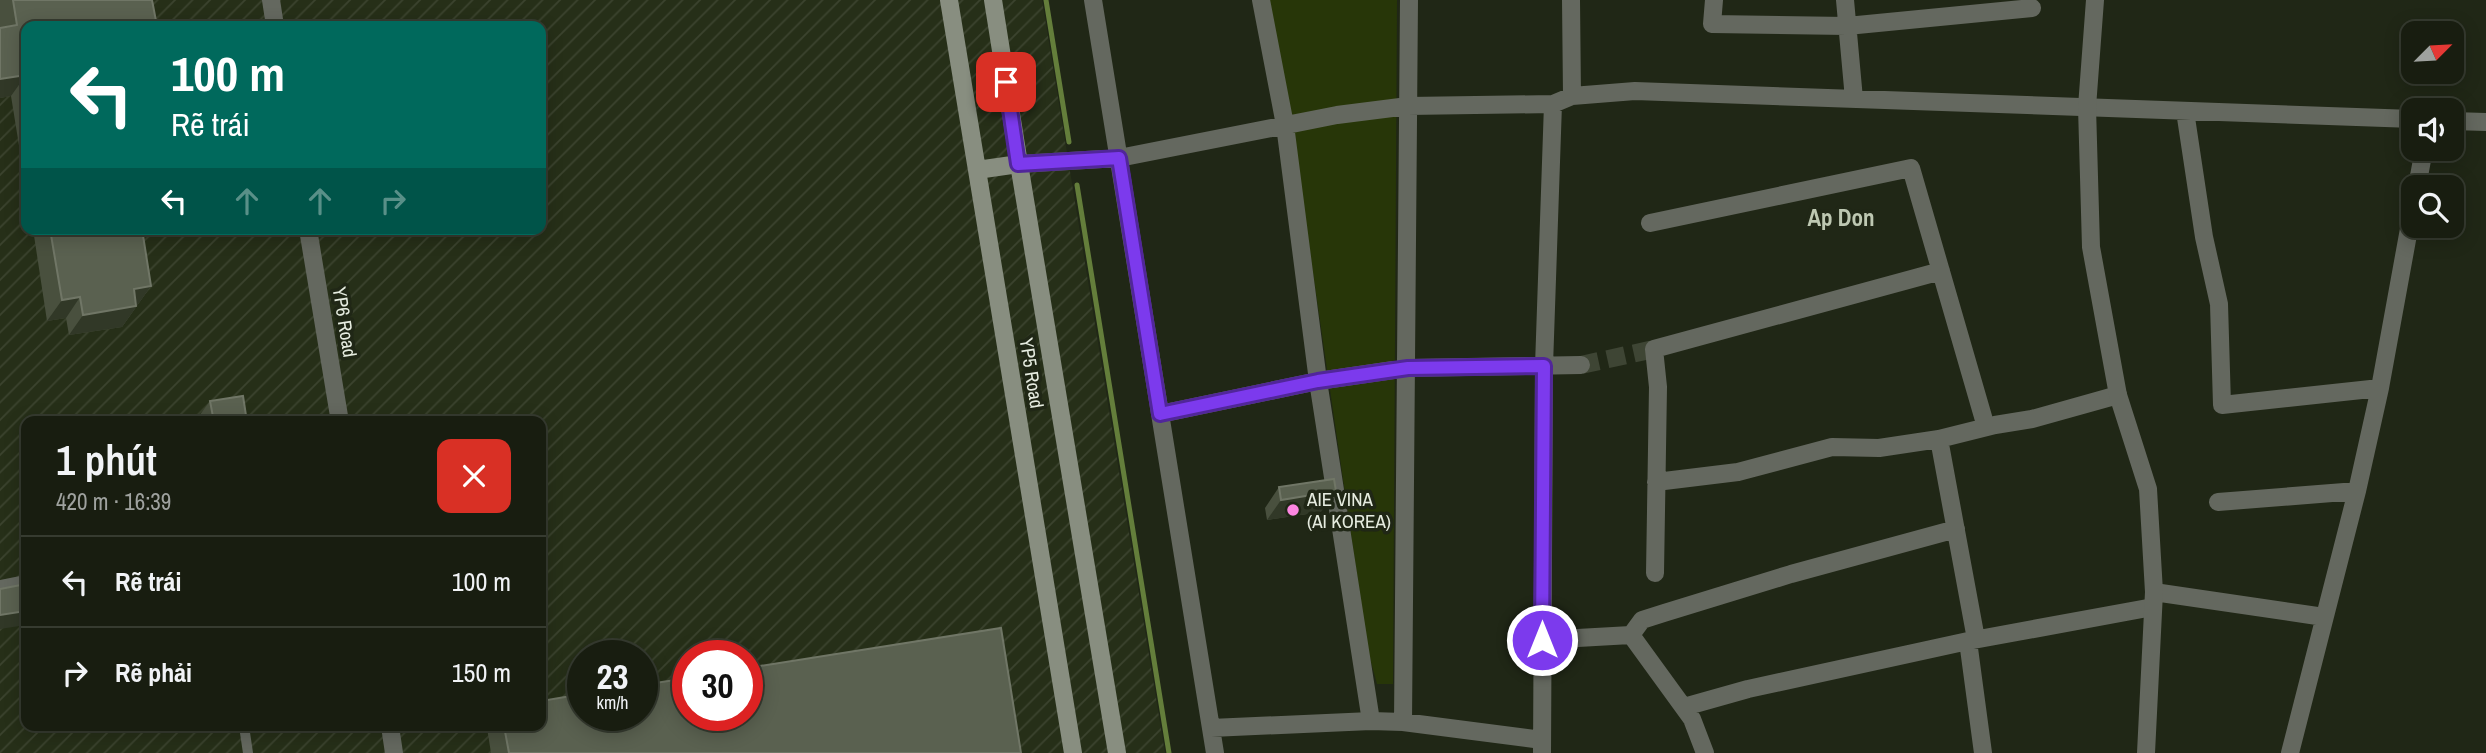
<!DOCTYPE html>
<html lang="vi">
<head>
<meta charset="utf-8">
<style>
	:root { --surface:#181d10; --page:#252a1e; --text:#f1f3f6; --muted:#9fa29f; --line:#363b30 }
	body { margin:0; font-family:"Archivo Narrow",sans-serif; background:var(--page); color:var(--text); height:100vh; display:flex; flex-direction:column; font-size:26px; white-space:nowrap }
	* { box-sizing:border-box; margin:0 }
	p { font-size:23px; color:var(--muted) }
	.icon { flex:none; width:38px; height:38px; fill:none; stroke:currentColor; stroke-width:2; stroke-linecap:round; stroke-linejoin:round }
	.map { position:relative; flex:1; overflow:hidden }
	.panel { position:absolute; left:21px; top:416px; width:525px; height:315px; display:flex; flex-direction:column; background:var(--surface); border-radius:14px; box-shadow:0 4px 18px #0003,0 0 0 2px var(--line) }
	.panel>* { flex:none }
	.hud { position:absolute; left:21px; top:21px; width:525px; height:214px; border-radius:14px; box-shadow:0 4px 18px #0003,0 0 0 2px var(--line); background:#00695c; color:#fff; overflow:hidden }
	.needle { width:46px; rotate:66deg }
	.tools { position:absolute; left:2401px; top:21px; display:grid; gap:14px }
	.tools a { display:grid; place-items:center; width:63px; height:63px; border-radius:14px; background:var(--surface); box-shadow:0 4px 18px #0003,0 0 0 2px var(--line); font-size:35px }
	.speed { position:absolute; left:567px; top:640px; display:flex; gap:14px; font-size:35px; font-weight:700; text-align:center }
	.speed>* { display:grid; place-content:center; width:91px; height:91px; border-radius:50%; background:var(--surface); box-shadow:0 4px 18px #0003,0 0 0 2px var(--line); line-height:1 }
	.speed small { font-size:18px; font-weight:400 }
	.speed .limit { border:10px solid #d22; background:#fff; color:#111 }
	.pin { position:absolute; display:grid; place-items:center; width:60px; height:60px; color:#fff; margin:-30px; border-radius:14px; box-shadow:0 4px 10px #0006 }
	.me { position:absolute; width:77px; margin:-38px; rotate:0deg; stroke-linejoin:round; filter:drop-shadow(0 0 5px #0008) }
	.turn { display:flex; align-items:center; gap:24px; height:147px; padding:0 35px; font-size:32px }
	.turn .icon { width:91px; height:91px; stroke-width:2.5 }
	.turn b { display:block; font-size:49px; line-height:60px }
	.lanes { display:flex; align-items:center; height:66px; padding:0 35px; background:#0003; justify-content:center; gap:35px; direction:ltr }
	.lanes .off { opacity:.35 }
	.round { display:grid; place-items:center; flex:none; width:74px; height:74px; border-radius:14px; background:var(--page) }
	.head { display:flex; align-items:center; justify-content:space-between; height:119px; padding:0 35px }
	h1 { font-size:42px; font-weight:600; line-height:52px }
	ul { padding:0; list-style:none }
	li { display:flex; align-items:center; gap:21px; height:91px; padding:0 35px; border-top:2px solid var(--line) }
	li div { flex:1 }
	li b { display:block; font-size:26px }
	li em { font-style:normal }
	.map>svg:first-child { display:block }
	.industrial { fill:url(#industrial-furrows); fill-rule:evenodd }
	.park { fill:#273608 }
	.lines { fill:none; stroke-linecap:round; stroke-linejoin:round }
	.stream { stroke:#647e3b; stroke-width:5 }
	.minor-tunnel { stroke:#3e4534; stroke-width:18; stroke-dasharray:18 9; stroke-linecap:butt }
	.service { stroke:#64685f; stroke-width:10 }
	.minor { stroke:#64685f; stroke-width:18 }
	.tertiary { stroke:#64685f; stroke-width:18 }
	.secondary { stroke:#888e80; stroke-width:18 }
	.wall { fill:#49503e }
	.shaded-wall { fill:#313827 }
	.building { fill:#5a6150; stroke:#707666; stroke-width:2 }
	.route-casing { stroke:#51269a; stroke-width:18 }
	.route { stroke:#7c3aed; stroke-width:12 }
	.poi-dot { fill:#fd86e1; stroke:#202716; stroke-width:2.5 }
	.labels { text-anchor:middle; dominant-baseline:central; stroke-width:7; stroke-linejoin:round; paint-order:stroke }
	.street-label { font-size:19px; fill:#e6ece0; stroke:#202716 }
	.poi-label { font-size:19px; fill:#e6ece0; stroke:#202716; text-anchor:start }
	.quarter-label { font-size:23px; font-weight:bold; fill:#bec8b2; stroke:#202716 }
</style>
</head>
<body>
<div class="map">
<svg width="2486" height="753" viewBox="0 0 2486 753">
	<defs>
		<pattern id="industrial-furrows" width="10" height="10" patternUnits="userSpaceOnUse" patternTransform="scale(1.75)"><rect width="10" height="10" fill="#262f18"/><path d="M-1 1l2-2M0 10L10 0M9 11l2-2" fill="none" stroke="#3b432e"/></pattern>
	</defs>
	<rect width="100%" height="100%" fill="#202716"/>
	<!-- industrial -->
	<path class="industrial" d="M0,0H1042L1165,753H0ZM26,26H541V229H26ZM26,422H541V726H26ZM583,656H642V716H583ZM688,656H747V716H688Z"/>
	<!-- park -->
	<path class="park" d="M1269,0H1397L1393,684H1377L1368,651L1300,183Z"/>
	<g class="lines">
		<!-- stream -->
		<path class="stream" d="M1046,0L1069,142
			M1077,185L1169,753"/>
		<!-- minor-tunnel -->
		<path class="minor-tunnel" d="M1581,365L1654,349"/>
		<!-- service -->
		<path class="service" d="M0,585L26,580
			M244,726L248,753"/>
		<!-- minor -->
		<path class="minor" d="M271,0L275,26
			M1093,0L1215,753
			M1261,0L1285,125L1318,381L1371,721
			M1571,0L1572,96
			M1714,0L1712,24L1847,26L2032,8
			M1845,0L1854,99
			M2185,111L2204,237L2219,304L2222,405L2380,388L2413,207
			M2452,121L2486,122
			M1019,164L1119,158L1337,115L1408,106L1553,104L1572,96L1635,91L2413,119
			M2417,187L2424,149
			M1650,223L1911,168L1986,427
			M308,229L340,422
			M1160,414L1318,381L1407,368L1581,365
			M1939,439L1976,639
			M1656,482L1738,472L1832,447L1879,448L1939,439L1995,425L2032,419L2118,395
			M2218,502L2357,491
			M1655,573L1658,387L1654,349L1941,271
			M2154,592L2324,617
			M1631,635L1642,620L1664,613L1791,574L1956,529
			M1542,640L1631,635L1692,719L1705,753
			M1684,707L1748,689L1968,641
			M1403,722L1409,0
			M390,726L394,753
			M1211,728L1371,721L1403,722L1542,740
			M1542,753L1544,366L1553,104
			M1983,753L1968,641L2153,607
			M2290,753L2357,491L2380,388"/>
		<!-- tertiary -->
		<path class="tertiary" d="M2095,0L2087,107L2091,247L2118,395L2148,489L2154,592L2146,753"/>
		<!-- secondary -->
		<path class="secondary" d="M949,0L1073,753
			M993,0L1019,164L1117,753
			M977,170L1019,164"/>
	</g>
	<!-- wall -->
	<path class="wall" d="M0,0H152L26,26V189L11,96L0,98Z
		M33,229H142L151,286L122,327L69,335L66,318L47,321Z
		M210,401L247,422H200L199,416Z
		M1279,487L1321,512L1267,520L1265,508Z
		M488,726H541L1021,753H491L487,728Z"/>
	<!-- shaded-wall -->
	<path class="shaded-wall" d="M26,75L11,96L0,98V79Z
		M151,286L122,327L69,335L83,315L134,289Z
		M80,297L66,318L47,321L62,300Z
		M1336,491L1321,512L1267,520L1281,500Z
		M26,611V625L0,629V615Z"/>
	<!-- building -->
	<path class="building" d="M13,0H152L157,26H26V79V75L0,79V28L17,25Z
		M50,229H142L151,286L134,289L136,306L83,315L80,297L62,300Z
		M243,396L247,422H214L210,401Z
		M1334,479L1336,491L1281,500L1279,487Z
		M26,584V611L0,615V589Z
		M1001,628L1021,753H509L504,726H541V701L583,694V716H642V685L688,678V716H747V668Z"/>
	<g class="lines">
		<!-- route casing -->
		<g class="route-casing">
			<path id="route" d="M1006,82L1018,164L1119,158L1160,414L1318,381L1408,368L1544,366L1542,640"/>
		</g>
		<!-- route -->
		<use href="#route" class="route"/>
	</g>
	<!-- markers -->
	<circle class="poi-dot" cx="1293" cy="510" r="7"/>
	<g class="labels">
		<!-- street labels -->
		<g class="street-label">
			<text transform="translate(345 322) rotate(81)">YP6 Road</text>
			<text transform="translate(1032 373) rotate(81)">YP5 Road</text>
		</g>
		<!-- poi labels -->
		<g class="poi-label">
			<text x="1307" y="499">AIE VINA<tspan x="1307" dy="22">(AI KOREA)</tspan></text>
		</g>
		<!-- quarter labels -->
		<g class="quarter-label">
			<text x="1841" y="217">Ap Don</text>
		</g>
	</g>
</svg>
<div class="tools">
<a><svg class="needle" viewBox="-14 -14 28 28"><path d="M0-13l5 13h-10z" fill="#e53935"/><path d="M0 13l5-13h-10z" fill="#9fa29f"/></svg></a>
<a><svg class="icon" aria-label="sound" viewBox="0 0 24 24"><path d="M4 9h4l5-4v14l-5-4H4zM17 9q2 3 0 6"/></svg></a>
<a><svg class="icon" aria-label="search" viewBox="0 0 24 24"><circle cx="10" cy="10" r="6"/><path d="M15 15l6 6"/></svg></a>
</div>
<div class="speed"><div>23<small>km/h</small></div><div class="limit">30</div></div>
<div class="pin" style="left:1006px;top:82px;background:#d93025"><svg class="icon" aria-label="arrive" viewBox="0 0 24 24"><path d="M6 21V4h12l-3 4 3 4H6"/></svg></div>
<svg class="me" style="left:1542px;top:640px" viewBox="-20 -20 40 40"><circle r="17" fill="#7c3aed" stroke="#fff" stroke-width="3"/><path d="M0-11L8 9 0 5-8 9z" fill="#fff"/></svg>
<div class="hud">
<div class="turn"><svg class="icon" aria-label="left" viewBox="0 0 24 24"><path d="M17 20v-9H6M10 6l-5 5 5 5"/></svg><div><b>100 m</b>Rẽ trái</div></div>
<div class="lanes"><svg class="icon" aria-label="left" viewBox="0 0 24 24"><path d="M17 20v-9H6M10 6l-5 5 5 5"/></svg><svg class="icon off" aria-label="ahead" viewBox="0 0 24 24"><path d="M12 20V5M6 11l6-6 6 6"/></svg><svg class="icon off" aria-label="ahead" viewBox="0 0 24 24"><path d="M12 20V5M6 11l6-6 6 6"/></svg><svg class="icon off" aria-label="right" viewBox="0 0 24 24"><path d="M7 20v-9h11M14 6l5 5-5 5"/></svg></div>
</div>
<section class="panel">
<div class="head"><div><h1>1 phút</h1><p>420 m · 16:39</p></div><a class="round" style="background:#d93025;color:#fff"><svg class="icon" aria-label="close" viewBox="0 0 24 24"><path d="M6 6l12 12M18 6L6 18"/></svg></a></div>
<ul>
<li><svg class="icon" aria-label="left" viewBox="0 0 24 24"><path d="M17 20v-9H6M10 6l-5 5 5 5"/></svg><div><b>Rẽ trái</b></div><em>100 m</em></li>
<li><svg class="icon" aria-label="right" viewBox="0 0 24 24"><path d="M7 20v-9h11M14 6l5 5-5 5"/></svg><div><b>Rẽ phải</b></div><em>150 m</em></li>
</ul>
</section>
</div>
</body>
</html>
